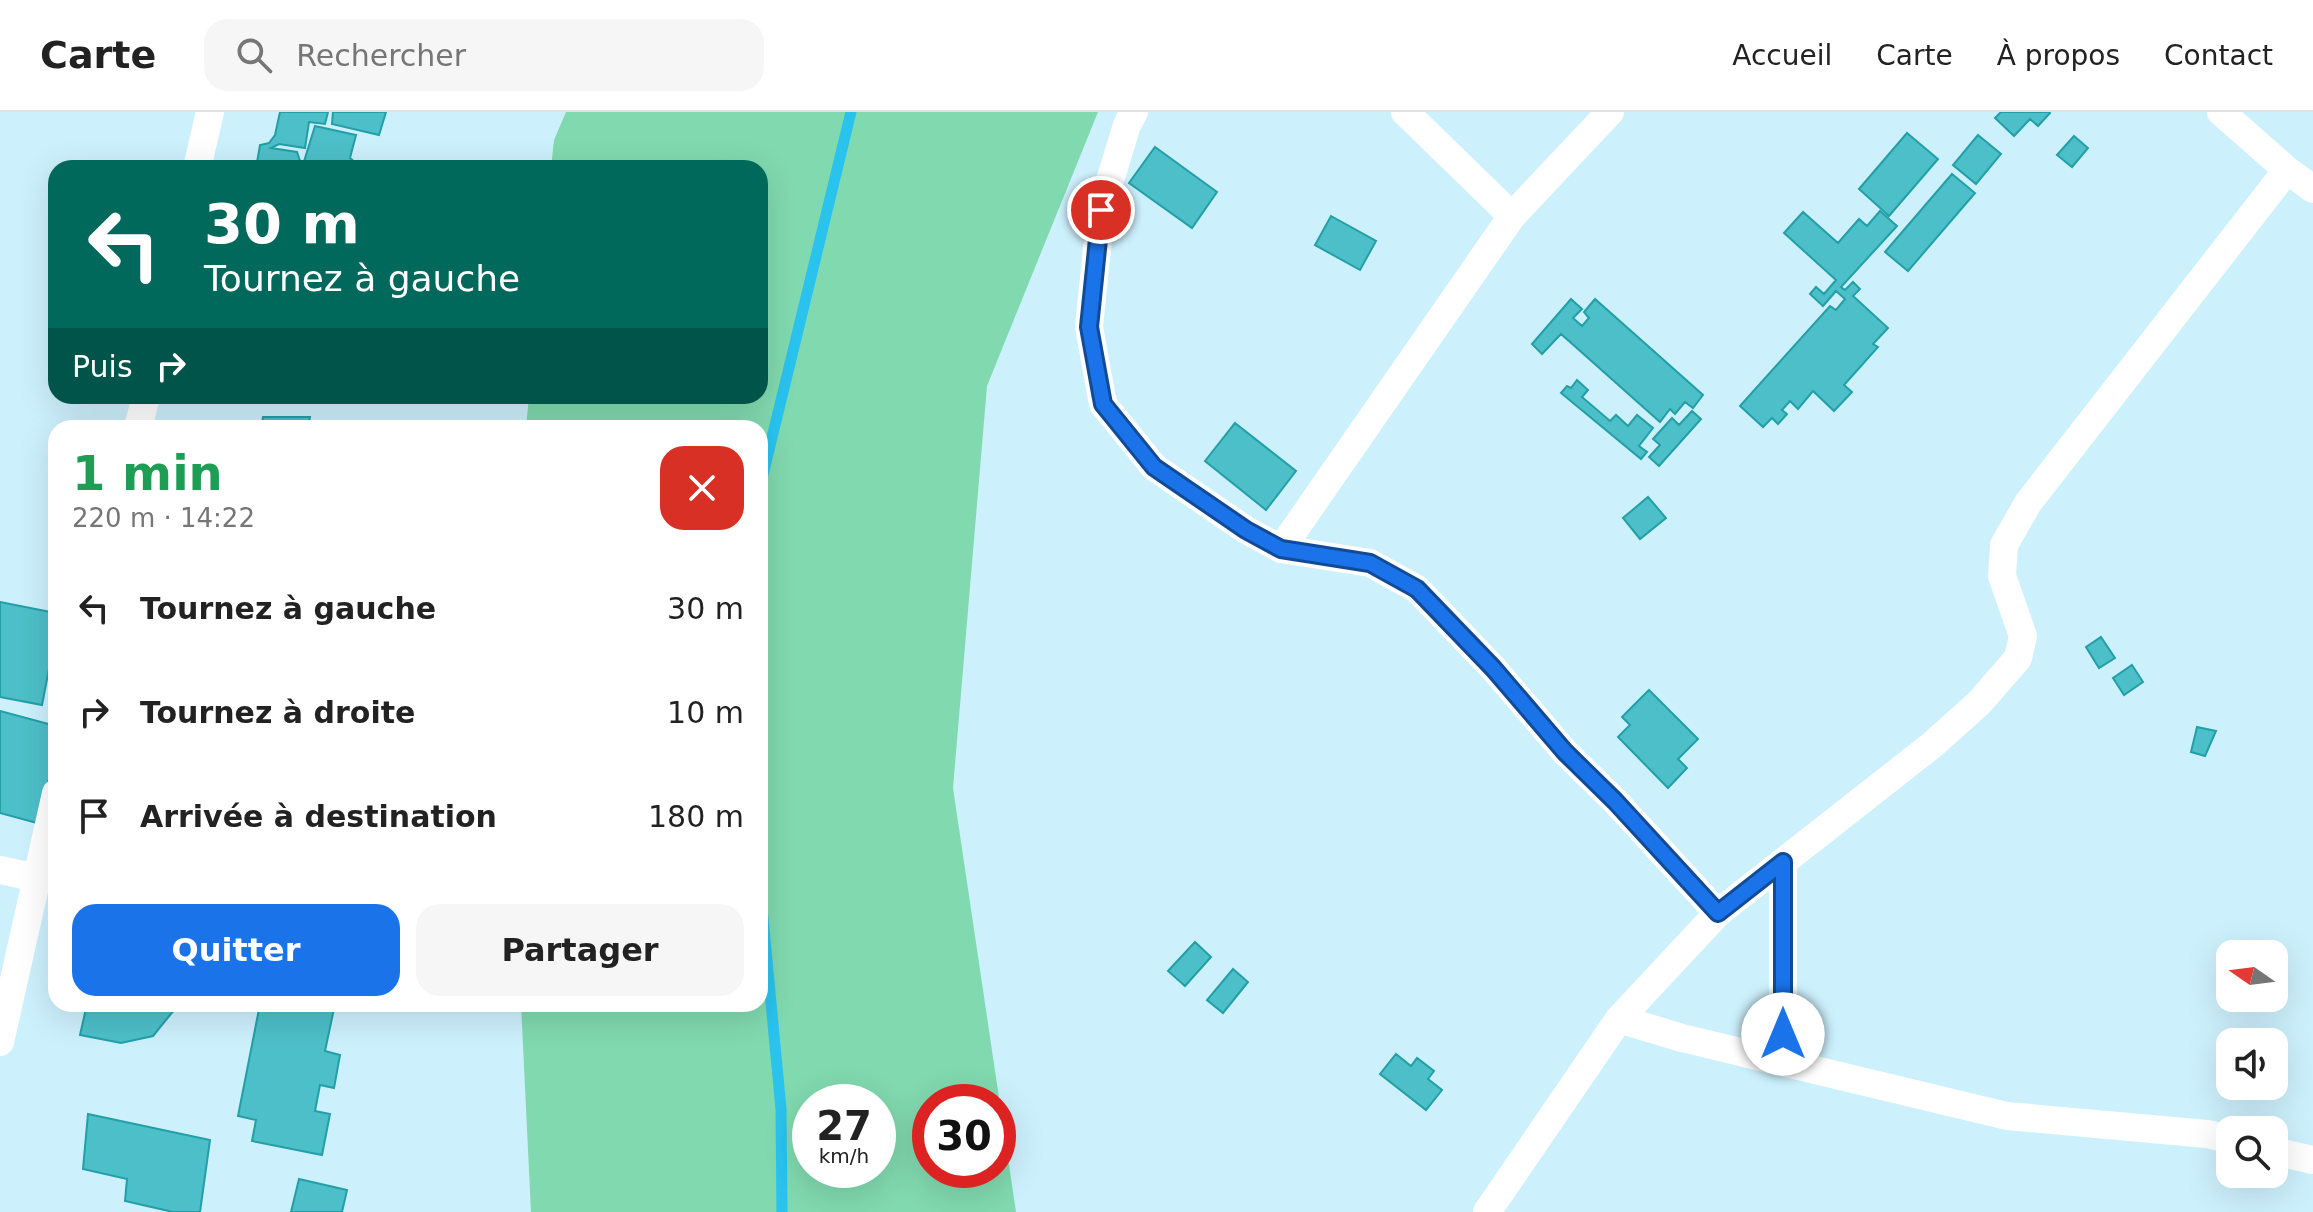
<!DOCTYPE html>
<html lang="fr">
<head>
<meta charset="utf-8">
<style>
	:root { --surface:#fff; --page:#f6f6f6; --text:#222; --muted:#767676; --line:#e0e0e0; --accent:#1a73e8 }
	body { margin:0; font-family:"DejaVu Sans",sans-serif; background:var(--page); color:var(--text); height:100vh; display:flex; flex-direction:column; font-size:30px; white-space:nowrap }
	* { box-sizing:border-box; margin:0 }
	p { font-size:26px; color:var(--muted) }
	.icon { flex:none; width:44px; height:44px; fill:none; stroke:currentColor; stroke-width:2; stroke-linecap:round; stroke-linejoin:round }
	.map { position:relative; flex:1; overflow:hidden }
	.sheet { position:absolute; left:48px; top:308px; width:720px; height:592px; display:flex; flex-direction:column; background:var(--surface); border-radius:24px; box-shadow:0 8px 32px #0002 }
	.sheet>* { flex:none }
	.hud { position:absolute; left:48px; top:48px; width:720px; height:244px; border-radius:24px; box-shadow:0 8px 32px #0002; background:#00695c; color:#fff; overflow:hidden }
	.needle { width:52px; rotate:284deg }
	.buttons { position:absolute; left:2216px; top:828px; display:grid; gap:16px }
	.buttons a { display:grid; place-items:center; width:72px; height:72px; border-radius:16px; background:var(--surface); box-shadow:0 8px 32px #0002; font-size:40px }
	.speed { position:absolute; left:792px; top:972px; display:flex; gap:16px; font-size:40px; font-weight:700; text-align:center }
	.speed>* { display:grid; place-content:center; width:104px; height:104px; border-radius:50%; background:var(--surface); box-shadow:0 8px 32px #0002; line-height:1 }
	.speed small { font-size:20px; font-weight:400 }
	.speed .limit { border:12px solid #d22; background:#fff; color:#111 }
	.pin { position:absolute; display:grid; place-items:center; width:68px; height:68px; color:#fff; margin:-34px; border:4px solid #fff; border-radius:50%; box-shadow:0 2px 8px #0007 }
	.me { position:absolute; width:88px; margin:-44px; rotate:0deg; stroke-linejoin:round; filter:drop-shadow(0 0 6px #0008) }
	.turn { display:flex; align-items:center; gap:28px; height:168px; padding:0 24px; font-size:36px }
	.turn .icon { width:104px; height:104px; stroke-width:2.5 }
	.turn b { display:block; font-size:56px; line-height:68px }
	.then { display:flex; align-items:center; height:76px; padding:0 24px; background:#0003; gap:16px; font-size:30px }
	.round { display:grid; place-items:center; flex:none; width:84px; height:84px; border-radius:24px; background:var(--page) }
	.overview { display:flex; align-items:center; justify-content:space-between; height:136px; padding:0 24px }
	h1 { font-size:48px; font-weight:700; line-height:60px; color:#1e9e55 }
	.cta { display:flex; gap:16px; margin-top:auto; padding:16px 24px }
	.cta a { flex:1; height:92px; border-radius:24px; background:var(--accent); color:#fff; font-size:32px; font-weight:700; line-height:92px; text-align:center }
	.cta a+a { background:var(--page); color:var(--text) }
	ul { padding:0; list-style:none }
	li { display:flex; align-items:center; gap:24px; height:104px; padding:0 24px }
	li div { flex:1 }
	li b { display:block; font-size:30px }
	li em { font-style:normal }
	header { display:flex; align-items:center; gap:48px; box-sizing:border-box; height:112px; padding:0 40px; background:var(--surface); border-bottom:2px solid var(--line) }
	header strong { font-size:38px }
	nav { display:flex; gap:44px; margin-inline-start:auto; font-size:28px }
	.search { width:560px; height:72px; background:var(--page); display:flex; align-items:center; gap:20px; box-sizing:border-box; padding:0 28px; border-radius:24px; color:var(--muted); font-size:30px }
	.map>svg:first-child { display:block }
	.green { fill:#81d9af; fill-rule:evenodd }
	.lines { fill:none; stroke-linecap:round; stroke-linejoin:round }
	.stream { stroke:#29c3ee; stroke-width:11 }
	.building { fill:#4dbfc8; stroke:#229fa7; stroke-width:2 }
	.street { stroke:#fff; stroke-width:28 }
	.route-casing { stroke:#114b97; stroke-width:20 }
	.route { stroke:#1a73e8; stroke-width:14 }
</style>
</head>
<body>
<header>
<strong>Carte</strong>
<div class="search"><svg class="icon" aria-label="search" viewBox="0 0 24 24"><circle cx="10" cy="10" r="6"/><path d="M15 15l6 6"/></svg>Rechercher</div>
<nav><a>Accueil</a><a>Carte</a><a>À propos</a><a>Contact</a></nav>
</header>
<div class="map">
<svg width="2313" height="1100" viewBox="0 0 2313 1100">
	<rect width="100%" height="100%" fill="#cdf0fd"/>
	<!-- green -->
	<path class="green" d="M566,0H1098L987,274L953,676L1016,1100H531L521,892H760V316H526L529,284H760V56H551L554,28ZM810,990H878V1058H810ZM930,990H998V1058H930Z"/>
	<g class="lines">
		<!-- stream -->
		<path class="stream" d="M760,375L851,0
			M760,774L781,997L782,1100"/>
	</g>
	<!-- building -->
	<path class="building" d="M280,0H328L325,12L309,10L305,36L279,32L271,36L297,40L301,52L296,50L294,56H256L260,33L269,31L275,23Z
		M333,0H386L379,23L332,12Z
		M2001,0H2049L2050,1L2038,14L2030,7L2014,24L1995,6Z
		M315,14L356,23L350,46L356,51L349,56H302Z
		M1907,21L1938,47L1889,104L1859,77Z
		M1978,23L2001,42L1976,72L1953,53Z
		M2074,24L2088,36L2072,55L2057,43Z
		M1155,35L1217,80L1192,116L1129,71Z
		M1952,62L1975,81L1908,159L1885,140Z
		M1880,99L1897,114L1841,175L1845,178L1853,170L1860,177L1853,184L1888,216L1873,232L1878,235L1844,273L1852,280L1834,299L1813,279L1798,297L1790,289L1782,298L1787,302L1778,312L1772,306L1763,315L1740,294L1830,194L1836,198L1845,187L1836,179L1823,194L1810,182L1816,175L1824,182L1836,168L1784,121L1803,100L1838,131L1859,107L1867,114Z
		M1331,104L1376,129L1360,158L1315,133Z
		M1571,187L1582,197L1573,206L1582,214L1589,206L1584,200L1595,187L1703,283L1693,296L1685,290L1675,302L1670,297L1660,310L1561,222L1542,242L1532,232Z
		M1577,268L1588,278L1582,285L1610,309L1616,303L1628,314L1637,303L1653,316L1639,334L1647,340L1641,347L1561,281L1567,274L1571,276Z
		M1692,299L1701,307L1659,354L1649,345L1660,333L1653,327L1672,306L1679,313Z
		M263,305H310L308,316H261Z
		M1235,311L1296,359L1266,398L1205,349Z
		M1648,385L1666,406L1640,427L1623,406Z
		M0,490L56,501V521L42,593L0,585Z
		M2101,525L2115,546L2099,556L2086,535Z
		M2132,553L2143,570L2124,583L2113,566Z
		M1649,578L1698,627L1678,647L1687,656L1668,676L1618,625L1630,613L1622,605Z
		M0,599L56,614V641L37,711L0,701Z
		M2197,615L2216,619L2205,644L2191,640Z
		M1195,830L1211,845L1185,874L1168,859Z
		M1233,857L1248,870L1223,901L1207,888Z
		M87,892H179L153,924L121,931L80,923Z
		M260,892H335L325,939L340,943L334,976L320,973L315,999L330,1002L322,1043L252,1029L256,1008L238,1004Z
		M1396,942L1411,954L1417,946L1434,959L1428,967L1442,978L1426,998L1380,962Z
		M88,1002L210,1028L200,1100H173L125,1089L127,1067L83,1057Z
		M299,1067L347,1078L342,1100H291Z"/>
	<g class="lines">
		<!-- street -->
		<path class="street" d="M1134,0L1127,13L1101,98L1089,215L1103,292L1154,355L1246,418L1281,437L1370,451L1417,477L1493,556L1565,640L1615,689L1718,801
			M1405,0L1512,104
			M2221,0L2287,58L2313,77
			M197,56L210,0
			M138,316L146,284
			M1281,437L1512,104L1610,0
			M0,758L37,766
			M1619,907L1682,926L2007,1004L2207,1022L2230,1027
			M0,930L56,681
			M1783,950V750
			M2274,1039L2313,1048
			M1487,1100L1619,907L1718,801L1932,633L1979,591L2018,546L2023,524L2002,464L2004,433L2028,391L2287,58"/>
	</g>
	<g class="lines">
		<!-- route casing -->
		<g class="route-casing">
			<path id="route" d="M1101,98L1089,215L1103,292L1154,355L1246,418L1281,437L1370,451L1417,477L1493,556L1565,640L1615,689L1718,801L1783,750V922"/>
		</g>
		<!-- route -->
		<use href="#route" class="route"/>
	</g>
</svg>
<div class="buttons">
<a><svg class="needle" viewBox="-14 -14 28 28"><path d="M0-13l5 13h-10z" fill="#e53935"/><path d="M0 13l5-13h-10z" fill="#767676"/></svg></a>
<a><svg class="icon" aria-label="sound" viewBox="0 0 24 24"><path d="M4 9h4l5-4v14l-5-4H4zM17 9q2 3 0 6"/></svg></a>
<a><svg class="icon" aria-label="search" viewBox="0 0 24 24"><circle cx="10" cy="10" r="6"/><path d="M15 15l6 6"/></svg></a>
</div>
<div class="speed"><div>27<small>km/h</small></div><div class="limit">30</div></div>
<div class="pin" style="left:1101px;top:98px;background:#d93025"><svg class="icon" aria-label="arrive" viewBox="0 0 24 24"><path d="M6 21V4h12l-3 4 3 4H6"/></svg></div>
<svg class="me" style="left:1783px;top:922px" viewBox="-20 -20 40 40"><circle r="19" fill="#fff"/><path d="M0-13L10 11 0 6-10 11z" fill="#1a73e8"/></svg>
<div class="hud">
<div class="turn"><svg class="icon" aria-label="left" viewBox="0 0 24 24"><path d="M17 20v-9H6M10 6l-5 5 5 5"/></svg><div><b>30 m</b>Tournez à gauche</div></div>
<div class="then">Puis<svg class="icon" aria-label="right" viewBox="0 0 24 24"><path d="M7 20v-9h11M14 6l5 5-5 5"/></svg></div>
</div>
<section class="sheet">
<div class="overview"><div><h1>1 min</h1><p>220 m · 14:22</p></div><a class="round" style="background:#d93025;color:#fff"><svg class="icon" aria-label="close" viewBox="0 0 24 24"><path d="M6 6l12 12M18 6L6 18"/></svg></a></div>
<ul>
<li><svg class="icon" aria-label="left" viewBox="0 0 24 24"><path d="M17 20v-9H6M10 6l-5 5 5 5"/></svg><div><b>Tournez à gauche</b></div><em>30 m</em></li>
<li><svg class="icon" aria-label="right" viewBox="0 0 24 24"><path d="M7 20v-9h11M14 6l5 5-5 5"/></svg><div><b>Tournez à droite</b></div><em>10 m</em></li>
<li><svg class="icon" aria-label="arrive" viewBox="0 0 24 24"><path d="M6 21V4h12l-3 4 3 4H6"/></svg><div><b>Arrivée à destination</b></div><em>180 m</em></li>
</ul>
<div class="cta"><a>Quitter</a><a>Partager</a></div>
</section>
</div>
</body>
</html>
